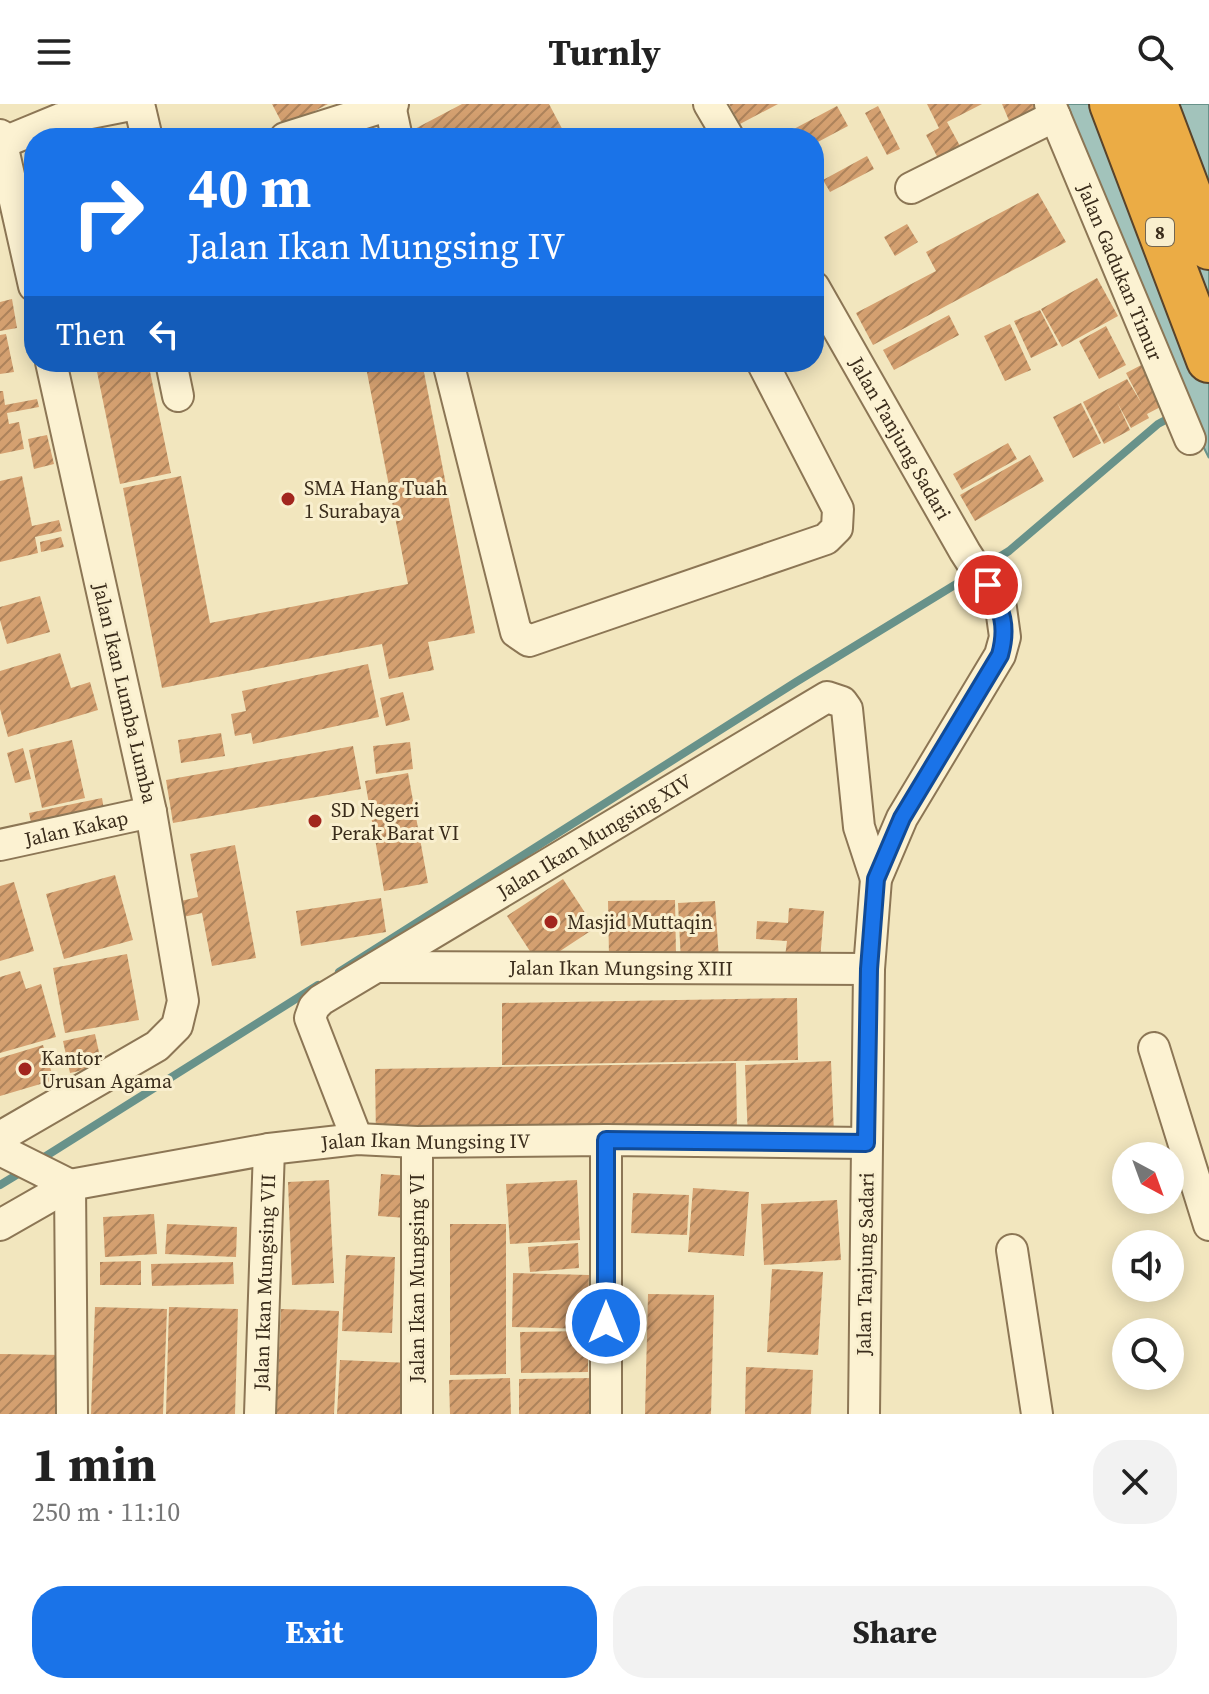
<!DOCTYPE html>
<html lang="en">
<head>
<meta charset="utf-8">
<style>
	:root { --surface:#fff; --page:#f2f2f2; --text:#222; --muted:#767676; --accent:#1a73e8 }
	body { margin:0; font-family:"Source Serif 4",serif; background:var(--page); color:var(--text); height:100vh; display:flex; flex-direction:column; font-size:30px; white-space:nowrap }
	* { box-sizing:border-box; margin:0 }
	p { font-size:26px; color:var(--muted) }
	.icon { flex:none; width:44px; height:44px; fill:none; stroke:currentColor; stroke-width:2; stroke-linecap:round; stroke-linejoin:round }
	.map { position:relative; height:1310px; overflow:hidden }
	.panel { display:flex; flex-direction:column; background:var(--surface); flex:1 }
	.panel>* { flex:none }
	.banner { position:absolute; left:24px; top:24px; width:800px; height:244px; border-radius:32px; box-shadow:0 4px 20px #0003; background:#1a73e8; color:#fff; overflow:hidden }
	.needle { width:52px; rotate:139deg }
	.buttons { position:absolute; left:1112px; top:1038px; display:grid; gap:16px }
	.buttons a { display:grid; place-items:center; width:72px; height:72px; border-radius:50%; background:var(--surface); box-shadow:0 4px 20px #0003; font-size:40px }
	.pin { position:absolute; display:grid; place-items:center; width:68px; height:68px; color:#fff; margin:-34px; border:4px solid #fff; border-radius:50%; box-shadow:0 2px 8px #0007 }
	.me { position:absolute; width:88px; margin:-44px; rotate:0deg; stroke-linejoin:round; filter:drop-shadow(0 0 6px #0008) }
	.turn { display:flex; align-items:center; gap:28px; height:168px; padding:0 32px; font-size:36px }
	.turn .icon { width:104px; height:104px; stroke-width:2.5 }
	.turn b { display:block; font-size:56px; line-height:68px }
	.then { display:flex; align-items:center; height:76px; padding:0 32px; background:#0003; gap:16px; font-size:30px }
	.round { display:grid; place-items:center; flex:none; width:84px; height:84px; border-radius:32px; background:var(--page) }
	.head { display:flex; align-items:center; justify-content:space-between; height:136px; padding:0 32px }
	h1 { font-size:48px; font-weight:700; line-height:60px }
	.button { display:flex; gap:16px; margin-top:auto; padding:16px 32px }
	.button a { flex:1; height:92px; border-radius:32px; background:var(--accent); color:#fff; font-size:32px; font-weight:700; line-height:92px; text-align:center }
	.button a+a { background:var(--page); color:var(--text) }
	header { display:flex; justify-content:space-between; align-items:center; height:104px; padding:0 32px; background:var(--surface); font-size:36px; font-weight:700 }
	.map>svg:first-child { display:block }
	.water { fill:#a2c3bb; stroke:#68928a; stroke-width:2 }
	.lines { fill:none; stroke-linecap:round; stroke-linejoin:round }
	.stream { stroke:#68928a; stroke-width:8 }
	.building { fill:url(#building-hatch) }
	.minor-casing { stroke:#8c7655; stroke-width:34 }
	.highway-casing { stroke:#59432a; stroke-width:48 }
	.minor { stroke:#fcf2d2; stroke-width:30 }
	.highway { stroke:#ebac45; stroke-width:44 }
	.route-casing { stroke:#114b97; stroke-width:20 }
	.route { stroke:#1a73e8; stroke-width:14 }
	.poi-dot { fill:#a2261e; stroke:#f9efce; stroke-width:3 }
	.labels { text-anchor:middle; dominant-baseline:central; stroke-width:6; stroke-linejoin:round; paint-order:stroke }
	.shield { fill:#f9efce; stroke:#736651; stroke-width:2 }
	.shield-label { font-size:18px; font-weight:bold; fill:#3a2c1b }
	.street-label { font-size:20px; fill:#3a2c1b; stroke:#f9efce }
	.poi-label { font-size:20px; fill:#3a2c1b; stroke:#f9efce; text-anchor:start }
</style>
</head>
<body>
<header><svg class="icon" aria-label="menu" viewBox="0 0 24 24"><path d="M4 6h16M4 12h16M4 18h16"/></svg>Turnly<svg class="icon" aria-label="search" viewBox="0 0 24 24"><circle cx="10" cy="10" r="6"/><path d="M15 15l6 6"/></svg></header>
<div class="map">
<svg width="1209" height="1310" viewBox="0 0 1209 1310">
	<defs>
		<pattern id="building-hatch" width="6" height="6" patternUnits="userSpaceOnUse" patternTransform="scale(2)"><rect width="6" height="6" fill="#d4a070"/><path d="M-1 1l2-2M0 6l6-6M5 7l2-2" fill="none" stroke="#ad835b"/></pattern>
	</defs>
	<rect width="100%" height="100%" fill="#f2e6be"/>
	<!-- water -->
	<path class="water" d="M1057,0H1209V354L1185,306Z"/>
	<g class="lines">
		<!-- stream -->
		<path class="stream" d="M983,463L1009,447L1158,320L1175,311
			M339,868L796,578L971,471
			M38,1057L318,881
			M0,1081L23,1067"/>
	</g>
	<!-- building -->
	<path class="building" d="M272,0H328L284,23Z
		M462,0H549L567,34H409L407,29Z
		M729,0H778L740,20Z
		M927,0H982L947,18L966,53L943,64L926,31L939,24Z
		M1002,0H1042L1013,26Z
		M837,2L848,22L814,40V34H777Z
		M878,2L900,45L887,51L865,9Z
		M867,52L874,65L830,88L823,76Z
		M1038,89L1066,138L873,241L856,209L936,167L926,148Z
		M907,120L918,138L895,152L884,133Z
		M1097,174L1118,212L1062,243L1041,205Z
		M12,195L17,224L0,227V198Z
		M1040,206L1058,241L1031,254L1014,217Z
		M949,211L959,231L894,266L883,246Z
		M1010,220L1031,266L1005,277L984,232Z
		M1106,222L1126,261L1099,275L1079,237Z
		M6,230L14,268L0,270V231Z
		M95,258H148L171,369L120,380Z
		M365,258H422L475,529L428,538L434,566L389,575L382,540L162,584L123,384L181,372L210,519L408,480Z
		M1147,258L1168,299L1147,310L1149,314L1131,324L1117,298L1130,326L1104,340L1083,298L1127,275L1142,300L1126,269Z
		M0,287H3L5,301L37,295L39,303L7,309L9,320L19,318L24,345L0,350Z
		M1081,299L1101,339L1073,354L1053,313Z
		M47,331L54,360L34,365L28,335Z
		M1008,339L1017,355L962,386L953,370Z
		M1030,351L1044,377L975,417L960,391Z
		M22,372L32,422L59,416L62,427L35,433L38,449L0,458V377Z
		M61,433L64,443L41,448L40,438Z
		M40,492L50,528L7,540L0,516V503Z
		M60,549L71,584L90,578L98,606L8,633L0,605V567Z
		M368,560L379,613L253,640L251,629L235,632L231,610L246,607L242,587Z
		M403,588L410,616L386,622L380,594Z
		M221,629L225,652L181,659L178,636Z
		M72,636L85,694L42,704L29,646Z
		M410,638L413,665L376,670L373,642Z
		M353,642L361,685L173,719L166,676Z
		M23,644L31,675L15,679L7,649Z
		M408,669L428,779L384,787L365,677Z
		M102,694L106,717L34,732L29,709Z
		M235,741L256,854L212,862L202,809L183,813L181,797L198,793L190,750Z
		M115,771L133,836L64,855L46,790Z
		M563,775L595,824L539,861L507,812Z
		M14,778L34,847L0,857V782Z
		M381,794L386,828L301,842L296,807Z
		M675,796L676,851L609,853L608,797Z
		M715,797L719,855L681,858L678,799Z
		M789,804L824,807L820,856L785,853L787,837L756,835L757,817L788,819Z
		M127,850L139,916L65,929L53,864Z
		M20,867L26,885L41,880L56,933L0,949V873Z
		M797,894L798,956L502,961V899Z
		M95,930L102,962L70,969L63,937Z
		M43,941L54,976L0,992V954Z
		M831,957L834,1030L748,1035L745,961Z
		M736,959L737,1029L376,1035L375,965Z
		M381,1070L410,1072L407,1114L378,1112Z
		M329,1076L334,1179L292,1181L288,1078Z
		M577,1076L580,1136L510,1140L506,1080Z
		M693,1084L749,1088L744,1152L688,1148Z
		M633,1089L689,1091L687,1131L631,1129Z
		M837,1096L841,1156L764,1161L761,1100Z
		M154,1110L157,1150L105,1153L103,1113Z
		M167,1120L237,1123L236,1153L165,1150Z
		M450,1120H506V1270L450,1271Z
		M578,1139L579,1164L530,1168L528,1143Z
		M346,1151L395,1153L392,1229L342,1227Z
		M141,1157V1181H100V1158Z
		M233,1158L234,1180L152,1182L151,1160Z
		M772,1165L823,1168L818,1251L767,1248Z
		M513,1169L589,1171L587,1225L512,1223Z
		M648,1190L714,1191L711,1310H645Z
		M95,1203L167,1205L163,1310H91Z
		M169,1203L238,1205L235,1310H166Z
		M281,1205L339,1207L334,1310H276Z
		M588,1227V1268L521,1269L520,1228Z
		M0,1250L63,1251L61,1310H0Z
		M340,1256L410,1259L407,1310H337Z
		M746,1263L813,1266L811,1310H745Z
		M510,1274L511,1310H450L449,1276Z
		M595,1274L596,1310H519V1275Z"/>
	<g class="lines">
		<!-- minor casing -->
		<g class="minor-casing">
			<g id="minor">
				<path d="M139,0L147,34"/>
				<path d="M709,0L729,34"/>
				<path id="s1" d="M1050,0L1190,335"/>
				<path d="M390,1L397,34"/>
				<path d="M0,31L34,182"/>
				<path d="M285,34L393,0"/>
				<path d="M2,39L60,15L136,0"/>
				<path d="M911,84L1055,12"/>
				<path id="s2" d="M814,183L965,448L1001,504L1005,533L1000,551L902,714L876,775L869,865L864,1310"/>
				<path d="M171,258L178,292"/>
				<path d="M448,258L516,528L529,537L826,435L837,424L838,405L762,258"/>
				<path id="s3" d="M0,741L151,708"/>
				<path id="s4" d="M377,863L869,865"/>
				<path d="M1154,944L1209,1121"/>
				<path d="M0,1033L157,942L177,922L183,897L151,708L51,258"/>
				<path id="s5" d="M357,1035L310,914L314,903L321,896L827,593L842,598L847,605L859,723L876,775"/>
				<path d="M417,1038V1310"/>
				<path d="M0,1046L70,1081L72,1310"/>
				<path id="s6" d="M0,1121L70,1081L269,1045L357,1035L417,1038L606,1036L866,1039"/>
				<path d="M1012,1146L1037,1310"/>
				<path id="s7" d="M260,1310L269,1045"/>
				<path d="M606,1310V1036"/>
			</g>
		</g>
		<!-- highway casing -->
		<g class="highway-casing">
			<path id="highway" d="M1112,0L1209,256
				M1155,0L1209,143"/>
		</g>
		<!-- minor -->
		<use href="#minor" class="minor"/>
		<!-- highway -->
		<use href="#highway" class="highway"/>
	</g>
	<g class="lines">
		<!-- route casing -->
		<g class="route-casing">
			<path id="route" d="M606,1219V1036L866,1039L869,865L876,775L902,714L1000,551C1008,522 1002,506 988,481"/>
		</g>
		<!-- route -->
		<use href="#route" class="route"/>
	</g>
	<!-- markers -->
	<g class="poi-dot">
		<circle cx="288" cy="395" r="8"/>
		<circle cx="315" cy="717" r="8"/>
		<circle cx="551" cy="818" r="8"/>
		<circle cx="25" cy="965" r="8"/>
	</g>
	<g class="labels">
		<!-- shield labels -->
		<rect class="shield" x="1146" y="114" width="28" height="28" rx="6"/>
		<g class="shield-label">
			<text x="1160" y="128">8</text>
		</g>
		<!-- street labels -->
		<g class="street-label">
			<text stroke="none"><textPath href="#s1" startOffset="182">Jalan Gadukan Timur</textPath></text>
			<text stroke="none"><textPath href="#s2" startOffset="174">Jalan Tanjung Sadari</textPath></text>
			<text transform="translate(125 589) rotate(77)">Jalan Ikan Lumba Lumba</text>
			<text stroke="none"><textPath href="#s3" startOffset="78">Jalan Kakap</textPath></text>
			<text stroke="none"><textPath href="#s5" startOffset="470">Jalan Ikan Mungsing XIV</textPath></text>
			<text stroke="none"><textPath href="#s4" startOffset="244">Jalan Ikan Mungsing XIII</textPath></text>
			<text stroke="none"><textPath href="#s6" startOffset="440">Jalan Ikan Mungsing IV</textPath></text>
			<text transform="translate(865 1160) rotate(-89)">Jalan Tanjung Sadari</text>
			<text transform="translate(417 1174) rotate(-90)">Jalan Ikan Mungsing VI</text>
			<text stroke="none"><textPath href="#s7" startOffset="132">Jalan Ikan Mungsing VII</textPath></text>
		</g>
		<!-- poi labels -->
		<g class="poi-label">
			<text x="304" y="384">SMA Hang Tuah<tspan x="304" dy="23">1 Surabaya</tspan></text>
			<text x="331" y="706">SD Negeri<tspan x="331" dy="23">Perak Barat VI</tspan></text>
			<text x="567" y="818">Masjid Muttaqin</text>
			<text x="41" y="954">Kantor<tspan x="41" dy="23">Urusan Agama</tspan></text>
		</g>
	</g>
</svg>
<div class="buttons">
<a><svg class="needle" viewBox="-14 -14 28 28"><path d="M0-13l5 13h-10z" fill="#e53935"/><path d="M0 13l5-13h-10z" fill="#767676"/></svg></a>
<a><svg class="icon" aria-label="sound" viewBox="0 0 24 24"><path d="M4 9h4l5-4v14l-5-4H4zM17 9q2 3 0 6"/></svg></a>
<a><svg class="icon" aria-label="search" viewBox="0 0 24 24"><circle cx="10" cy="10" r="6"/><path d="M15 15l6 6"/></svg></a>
</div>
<div class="pin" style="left:988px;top:481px;background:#d93025"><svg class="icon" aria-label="arrive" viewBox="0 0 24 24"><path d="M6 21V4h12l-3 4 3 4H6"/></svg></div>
<svg class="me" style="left:606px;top:1219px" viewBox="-20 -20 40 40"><circle r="17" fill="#1a73e8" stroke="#fff" stroke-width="3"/><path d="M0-11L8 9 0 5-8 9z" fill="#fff"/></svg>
<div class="banner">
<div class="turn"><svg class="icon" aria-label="right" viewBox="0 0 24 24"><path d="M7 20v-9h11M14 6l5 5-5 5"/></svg><div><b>40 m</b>Jalan Ikan Mungsing IV</div></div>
<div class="then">Then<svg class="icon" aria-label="left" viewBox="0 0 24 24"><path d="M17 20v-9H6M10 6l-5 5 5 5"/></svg></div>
</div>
</div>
<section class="panel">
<div class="head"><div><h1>1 min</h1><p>250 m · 11:10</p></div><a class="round"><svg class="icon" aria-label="close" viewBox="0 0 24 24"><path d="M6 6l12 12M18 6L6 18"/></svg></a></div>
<div class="button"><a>Exit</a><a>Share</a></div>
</section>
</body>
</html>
